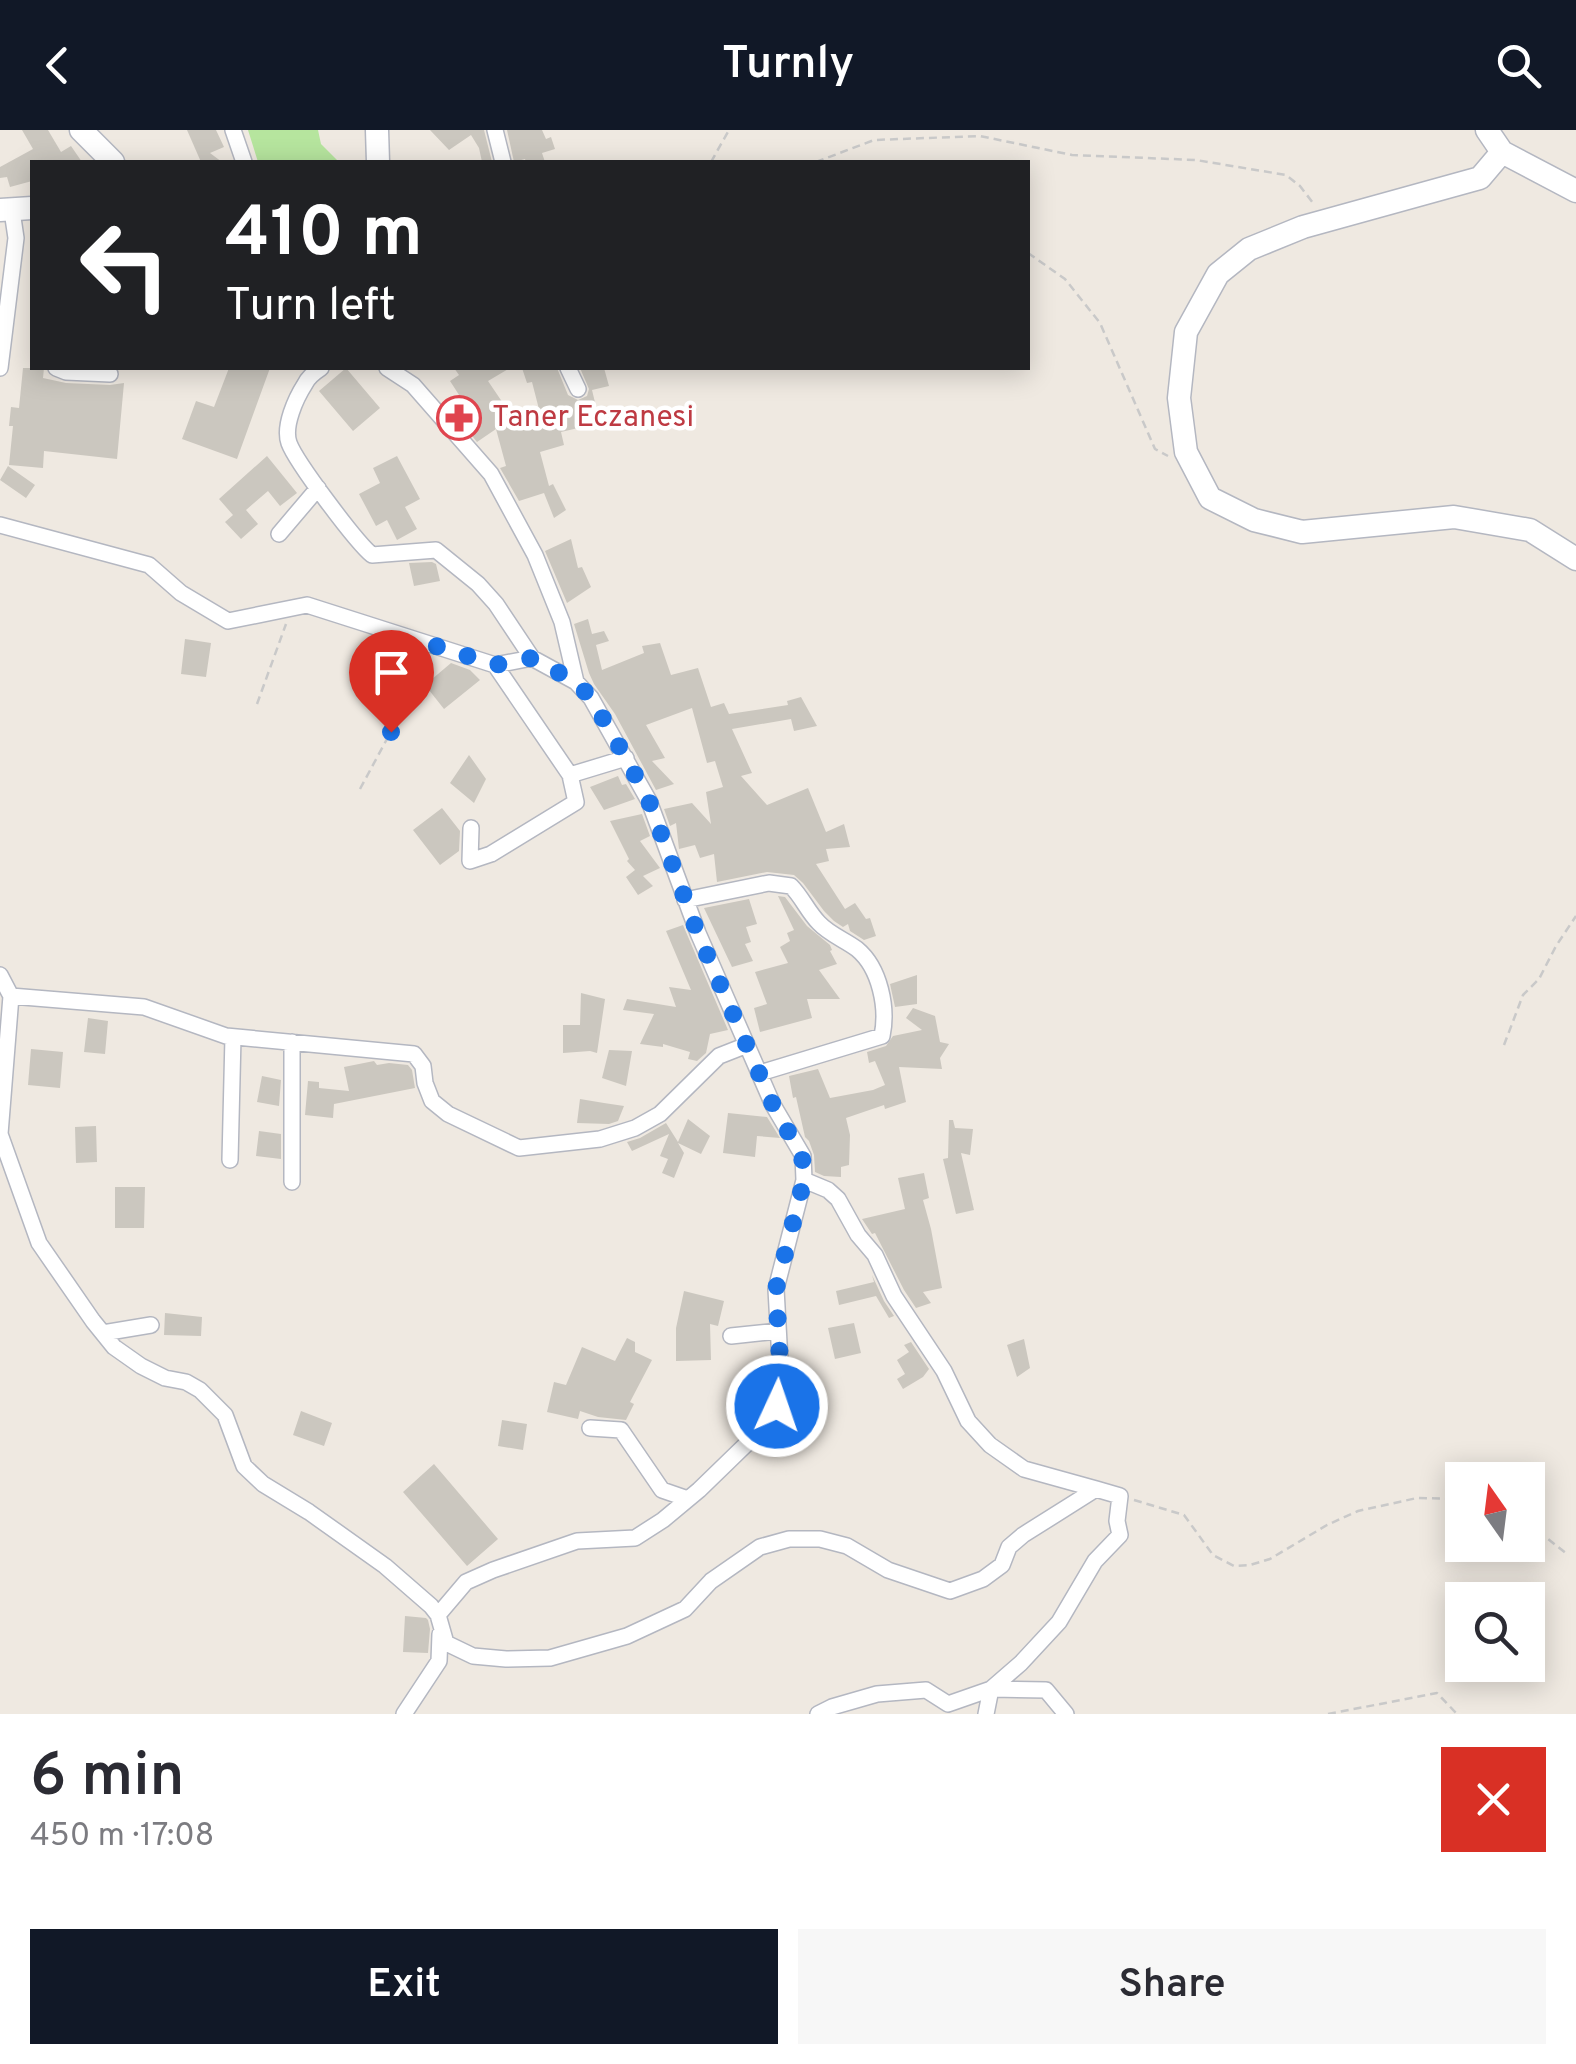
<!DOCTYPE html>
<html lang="en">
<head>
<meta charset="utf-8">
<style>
	:root { --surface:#fff; --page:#f7f7f7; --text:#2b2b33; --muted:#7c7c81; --accent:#111827 }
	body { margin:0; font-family:Overpass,sans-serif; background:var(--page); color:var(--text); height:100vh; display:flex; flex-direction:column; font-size:38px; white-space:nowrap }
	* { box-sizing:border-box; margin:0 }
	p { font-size:32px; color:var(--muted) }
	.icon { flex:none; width:55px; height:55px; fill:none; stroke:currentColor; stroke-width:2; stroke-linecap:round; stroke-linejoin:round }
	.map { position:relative; height:1584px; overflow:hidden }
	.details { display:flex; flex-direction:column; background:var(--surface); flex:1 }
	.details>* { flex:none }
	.top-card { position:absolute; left:30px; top:30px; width:1000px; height:210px; border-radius:0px; box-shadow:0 5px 25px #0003; background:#202124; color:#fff; overflow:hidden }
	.needle { width:65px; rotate:346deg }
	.tools { position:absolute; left:1445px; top:1332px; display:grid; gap:20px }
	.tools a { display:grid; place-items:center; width:100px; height:100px; border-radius:0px; background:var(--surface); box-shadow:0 5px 25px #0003; font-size:50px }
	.pin { position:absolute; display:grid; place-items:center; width:85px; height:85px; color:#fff; margin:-102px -42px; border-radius:50% 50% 50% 0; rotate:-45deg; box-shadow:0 0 10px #0007 }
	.pin .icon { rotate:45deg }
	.me { position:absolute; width:110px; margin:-55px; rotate:3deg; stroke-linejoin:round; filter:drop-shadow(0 0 8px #0008) }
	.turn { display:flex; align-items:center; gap:35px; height:210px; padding:0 30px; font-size:45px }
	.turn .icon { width:130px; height:130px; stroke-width:2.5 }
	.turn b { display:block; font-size:70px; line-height:85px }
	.round { display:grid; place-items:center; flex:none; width:105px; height:105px; border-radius:0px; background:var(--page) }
	.overview { display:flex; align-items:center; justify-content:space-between; height:170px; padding:0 30px }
	h1 { font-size:60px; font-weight:600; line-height:75px }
	.primary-button { display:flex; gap:20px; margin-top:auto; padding:20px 30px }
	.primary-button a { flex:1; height:115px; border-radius:0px; background:var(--accent); color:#fff; font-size:40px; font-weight:600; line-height:115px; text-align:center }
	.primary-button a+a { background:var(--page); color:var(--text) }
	header { display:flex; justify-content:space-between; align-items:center; height:130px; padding:0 30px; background:var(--accent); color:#fff; font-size:45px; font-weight:600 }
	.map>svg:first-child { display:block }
	.green { fill:#b6e59e }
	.building { fill:#cbc7bf }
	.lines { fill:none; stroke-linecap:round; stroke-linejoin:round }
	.street-casing { stroke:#b4b7c1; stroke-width:18 }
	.secondary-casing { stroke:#b4b7c1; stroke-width:25 }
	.path { stroke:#c9c9c9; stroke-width:2.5; stroke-dasharray:8 5; stroke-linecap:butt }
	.street { stroke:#fff; stroke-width:15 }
	.secondary { stroke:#fff; stroke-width:22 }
	.route { stroke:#1a73e8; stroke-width:18; stroke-dasharray:0 32.4 }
	.labels { text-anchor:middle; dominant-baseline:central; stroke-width:9; stroke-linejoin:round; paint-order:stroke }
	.health-label { font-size:30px; fill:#be3a42; stroke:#fff; text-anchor:start }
</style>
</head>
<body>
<header><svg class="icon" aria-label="back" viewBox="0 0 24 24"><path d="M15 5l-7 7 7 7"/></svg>Turnly<svg class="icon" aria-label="search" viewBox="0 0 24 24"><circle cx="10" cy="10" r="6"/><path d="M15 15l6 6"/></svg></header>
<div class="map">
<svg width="1576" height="1584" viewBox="0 0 1576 1584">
	<rect width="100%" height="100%" fill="#efe9e1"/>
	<!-- green -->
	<path class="green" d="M248,0H318L321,14L339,32H258Z"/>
	<!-- building -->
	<path class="building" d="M22,0H48L61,22L71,16L82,32H32V51L10,57L7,47L0,48V37L33,19Z
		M187,0H216L224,17L210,23L222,32H201Z
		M430,0H484L492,32H482L479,18L471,5L449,20Z
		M507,0H542L546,9L551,7L555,19L542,23L545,32H526L525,29L514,32Z
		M23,238H44L43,248L66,253L110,255L124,253L117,329L44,321L43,338L9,335L13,296H9L11,277L19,278Z
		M229,238H270L237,329L182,309L196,271L214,277Z
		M346,238L380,278L353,301L319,261Z
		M454,238H510L488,251L517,294L541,287L532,252L527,253L522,238H557L568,265L578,270L587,266L589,259L580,238H604L609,256L592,260L600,293L561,302L564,315L540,322L549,356L553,354L566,380L554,388L544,363L519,371L500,338L506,336L496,299L477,312L451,280L463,271L450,251L459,245Z
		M267,326L297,363L280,376L268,361L246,380L258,394L241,409L225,392L233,385L219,369Z
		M397,326L420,369L405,377L417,399L397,410L387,390L376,396L359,364L380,353L373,338Z
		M8,336L35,355L26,368L0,350Z
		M571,409L578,438L582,437L591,457L567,473L545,421Z
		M432,432L436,434L440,451L414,456L409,433Z
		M588,489L592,504L604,501L609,511L596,515L602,540L644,523L642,516L660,513L671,545L698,538L711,577L724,573L729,584L788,575L787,571L801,567L817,596L794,601L791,589L732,599L752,643L741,646L767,675L808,658L826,702L844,694L850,717L826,719L829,731L816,734L845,779L855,773L866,789L870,788L876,806L864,810L850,801L848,794L843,797L834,791L824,781L803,753L794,745L767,742L717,752L714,724L700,728L695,715L679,719L676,693L670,696L664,679L692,673L711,694L706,662L723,657L715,631L707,633L692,578L646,595L665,628L652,631L674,654L656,660L615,584L594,554L589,543L574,494Z
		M185,509L211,513L206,547L181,544Z
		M451,533L470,540L480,550L444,579L425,555Z
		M469,625L486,649L474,673L450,653Z
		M618,646L622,655L626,654L635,669L604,680L590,657Z
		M442,678L460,701L459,721L440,735L413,700Z
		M642,684L650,706L640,711L660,738L643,746L653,756L638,765L626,747L635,740L627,731L629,729L610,691Z
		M778,766L785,767L807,796L830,815L832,820L830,821L837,834L819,840L840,869H807L812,888L760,902L754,878L767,874L755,842L788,833L780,817L790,811L787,803L794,800Z
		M749,769L757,794L746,797L751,812L745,814L753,831L732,837L704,778Z
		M683,795L728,900L710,904L706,923L697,931L688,929L690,922L663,914V917L640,914L654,884L623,880L627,869L676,877L669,857L691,860L666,801Z
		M917,845V874L895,877L890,854Z
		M581,863L605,869L597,923L590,921L563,923V895H580Z
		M913,878L935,886L940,912L949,914L940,928L942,939L899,937L906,972L885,979L884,975L846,988L850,1005L849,1035L841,1037V1047L824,1046L815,1042L814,1025L809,1011L805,1007L796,967L793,968L789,946L818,939L830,968L873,960L885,955L875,931L869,933L867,922L886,916L893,906L922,900L906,888Z
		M88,888L108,891L105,924L84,922Z
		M31,919L63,922L60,958L28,955Z
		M609,920L632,921L626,956L602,948Z
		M374,931L377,935L389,933L408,935L412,940L415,958L334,974L333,988L305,985L308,951L319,952V958L349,961L344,937Z
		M262,946L281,950L279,976L257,972Z
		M580,969L604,973L624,976L618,991L609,994L577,993Z
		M728,983L767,987L780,1008L757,1006L755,1027L723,1023Z
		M688,989L710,1006L701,1024L678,1013L684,1023L674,1048L662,1043L668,1029L660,1026L669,1004L632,1021L627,1012L640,1008L666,993L678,1012Z
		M949,990H953L955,998L973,999L970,1025L961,1023L974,1080L956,1084L943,1029L948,1028Z
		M96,996L97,1032L76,1033L75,997Z
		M259,1001L281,1004V1029L256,1026Z
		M924,1043L929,1068L923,1070L931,1099L942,1158L923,1162L931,1173L916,1178L904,1160L875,1103L872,1104L862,1089L905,1079L898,1048Z
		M115,1057H145L144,1098H115Z
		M872,1145L884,1171L894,1186L889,1188L876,1166L839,1175L836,1161L874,1152Z
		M684,1161L724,1171L718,1196L710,1194L711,1230L676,1231V1198Z
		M165,1183L202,1187L201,1206L164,1205Z
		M854,1193L861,1223L835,1229L828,1198Z
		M627,1208L635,1212V1222L652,1230L630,1272L634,1274L626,1290L598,1287L580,1281L578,1289L547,1282L554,1252L566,1255L582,1217L615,1231Z
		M1024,1209L1030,1238L1017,1247L1007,1215Z
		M911,1212L929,1239L923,1247L903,1259L897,1249L905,1244L897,1230L909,1222L904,1215Z
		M301,1281L332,1293L324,1316L293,1305Z
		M502,1290L527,1294L523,1320L498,1316Z
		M434,1334L498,1409L467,1436L403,1362Z
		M405,1486L426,1488L428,1490L430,1499L428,1523L403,1522Z"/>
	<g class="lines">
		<!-- street casing -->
		<g class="street-casing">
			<path id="street" d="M233,0L244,32
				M495,0L503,32
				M0,238L16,108L12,81
				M56,238L66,242L110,244
				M321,238C315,242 308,247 305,254C296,268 283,296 289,313C296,332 356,412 372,425L436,420L478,454L496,474L532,528L576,552L591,568L649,671L698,803L773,975L803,1026L804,1050L776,1159L781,1249L777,1276L764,1297L699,1360L663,1390L635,1408L577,1411L493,1440L466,1452L438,1485
				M387,238L413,255L491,344L535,425L562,492L576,552
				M568,238L578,259
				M0,395L149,435L181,463L228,491L307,475L495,535L570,645L626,628
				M279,404L318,358
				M495,535L532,528
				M471,698L470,731L491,724L576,672L570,645
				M685,770L769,753L791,756C802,767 808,782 819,793C829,804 845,810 857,819C880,838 888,878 882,906L760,943
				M0,845L11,866L0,1004L39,1113L93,1191L114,1217L141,1236L165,1248L186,1252L200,1260L225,1285L244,1336L263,1354L309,1382L385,1436L431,1476L438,1485L446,1513L473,1526L506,1529L550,1528L627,1506L685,1479L711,1451L760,1417L789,1409H820L847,1416L888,1440L950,1461L983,1449L1002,1435L1009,1417L1023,1405L1096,1359L1120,1366L1117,1391L1120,1405L1095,1431L1059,1492L1021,1533L991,1559L986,1584
				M11,866L144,877L226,906L414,924L423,936L425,953L432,971L448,984L519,1018L600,1009L635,998L660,984L719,926L747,915
				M292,912V1052
				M230,1030L233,907
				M804,1050L828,1060L838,1069L858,1105L875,1125L894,1166L944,1241L968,1291L990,1315L1024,1339L1096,1359
				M103,1203L151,1195
				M731,1206L778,1201
				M590,1298L621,1300L662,1360L688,1369
				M404,1584L439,1531L440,1504
				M818,1584L832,1577L877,1564L926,1560L948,1574L991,1559L1046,1560L1066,1584"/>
		</g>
		<!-- secondary casing -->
		<g class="secondary-casing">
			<path id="secondary" d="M81,0L113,32
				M377,0L378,32
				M1487,0L1502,22L1480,48L1303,97L1249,119L1218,144L1186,202L1179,268L1186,322L1210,368L1254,390L1302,402L1454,387L1530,400L1576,429
				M1502,22L1576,61
				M0,80L32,78"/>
		</g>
		<!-- path -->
		<path class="path" d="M711,32L729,0
			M816,32L874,10L980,6L1072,25L1196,30L1286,45L1300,56L1313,73
			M1028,123L1065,149L1100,193L1155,319L1168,326
			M257,574L286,494
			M360,659L429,531
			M1504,915L1523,865L1539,849L1556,816L1576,786
			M1134,1370L1184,1385L1213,1425L1234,1436L1250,1435L1270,1429L1327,1395L1358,1381L1417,1368L1462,1369
			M1528,1393L1567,1424
			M1328,1584L1437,1563L1457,1584"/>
		<!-- street -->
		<use href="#street" class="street"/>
		<!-- secondary -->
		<use href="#secondary" class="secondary"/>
	</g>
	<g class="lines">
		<!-- route -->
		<path class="route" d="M391,602L437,516L495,535L532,528L576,552L591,568L626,628L649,671L698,804L773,975L802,1026L804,1050L776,1159L781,1249L777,1276"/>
	</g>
	<!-- icons -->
	<defs>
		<g id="pharmacy-ring" transform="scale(2.25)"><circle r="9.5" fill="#fff" stroke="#e0444e" stroke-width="1.5"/><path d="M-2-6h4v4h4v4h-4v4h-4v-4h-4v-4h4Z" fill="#e0444e"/></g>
	</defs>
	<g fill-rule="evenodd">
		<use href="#pharmacy-ring" x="459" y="288"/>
	</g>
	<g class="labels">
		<!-- health labels -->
		<g class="health-label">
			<text x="492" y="288">Taner Eczanesi</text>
		</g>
	</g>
</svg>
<div class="tools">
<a><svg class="needle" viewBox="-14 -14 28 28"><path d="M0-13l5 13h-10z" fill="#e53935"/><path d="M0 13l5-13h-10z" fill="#7c7c81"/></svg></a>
<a><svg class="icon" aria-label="search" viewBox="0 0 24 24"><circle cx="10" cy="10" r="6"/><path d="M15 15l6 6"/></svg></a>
</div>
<div class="pin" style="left:391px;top:602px;background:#d93025"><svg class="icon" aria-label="arrive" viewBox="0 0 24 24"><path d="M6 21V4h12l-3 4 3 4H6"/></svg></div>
<svg class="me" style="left:777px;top:1276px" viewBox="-20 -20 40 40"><circle r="17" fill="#1a73e8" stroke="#fff" stroke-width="3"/><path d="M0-11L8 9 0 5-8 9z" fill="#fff"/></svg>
<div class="top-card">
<div class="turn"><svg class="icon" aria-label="left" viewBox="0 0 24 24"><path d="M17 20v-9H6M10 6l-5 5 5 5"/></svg><div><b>410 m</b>Turn left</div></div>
</div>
</div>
<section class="details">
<div class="overview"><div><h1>6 min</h1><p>450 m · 17:08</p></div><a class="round" style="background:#d93025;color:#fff"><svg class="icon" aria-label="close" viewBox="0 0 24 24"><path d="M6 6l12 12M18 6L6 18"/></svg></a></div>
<div class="primary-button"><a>Exit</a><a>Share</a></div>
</section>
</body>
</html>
